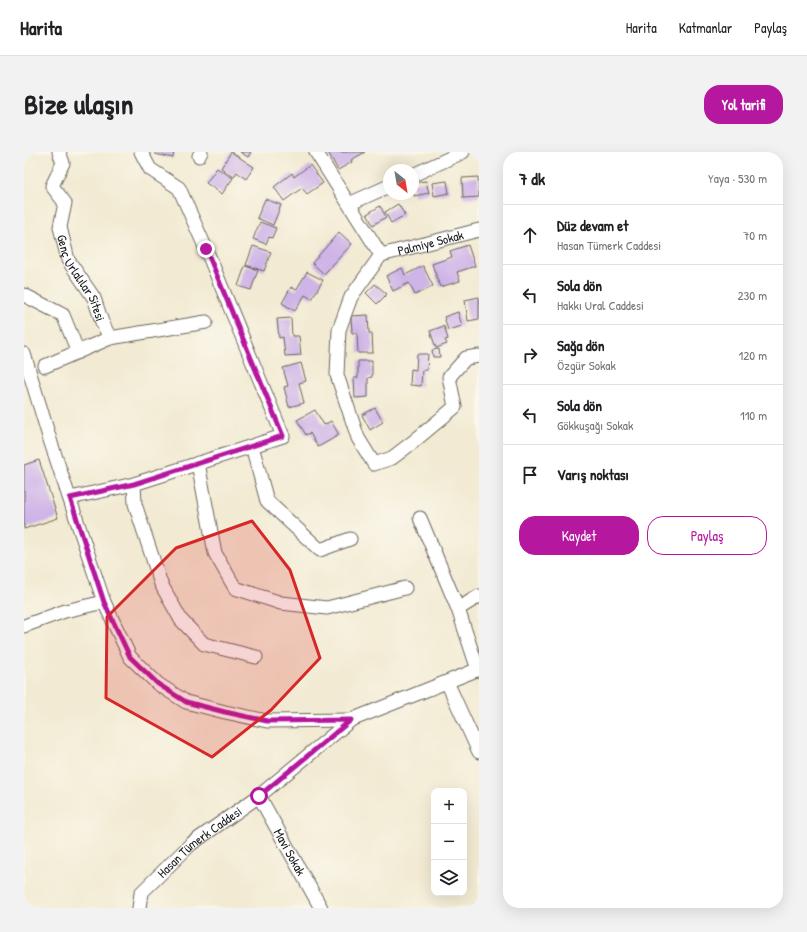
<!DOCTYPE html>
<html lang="tr">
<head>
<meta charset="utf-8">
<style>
	:root { --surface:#fff; --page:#f2f2f2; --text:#202124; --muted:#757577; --line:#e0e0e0; --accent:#b5179e }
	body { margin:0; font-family:"Patrick Hand",sans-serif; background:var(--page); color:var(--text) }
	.controls { position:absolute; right:12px; bottom:12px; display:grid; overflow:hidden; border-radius:8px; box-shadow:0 4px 16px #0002 }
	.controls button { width:36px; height:36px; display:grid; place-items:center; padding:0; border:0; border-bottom:1px solid var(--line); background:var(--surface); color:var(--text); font:20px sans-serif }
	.compass { position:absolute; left:359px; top:12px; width:36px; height:36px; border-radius:50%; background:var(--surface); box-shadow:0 4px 16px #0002; rotate:149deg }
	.stop { position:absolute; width:12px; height:12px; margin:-9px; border:3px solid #b5179e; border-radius:50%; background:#fff }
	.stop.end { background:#b5179e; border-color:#fff; box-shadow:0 1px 4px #0008 }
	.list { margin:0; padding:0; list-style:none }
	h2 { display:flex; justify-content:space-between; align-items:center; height:52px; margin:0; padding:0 16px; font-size:17px }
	h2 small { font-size:13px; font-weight:400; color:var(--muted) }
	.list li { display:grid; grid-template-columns:26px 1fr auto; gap:12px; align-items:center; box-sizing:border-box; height:60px; padding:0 16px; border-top:1px solid var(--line) }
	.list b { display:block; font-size:15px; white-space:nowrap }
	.list p { margin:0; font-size:13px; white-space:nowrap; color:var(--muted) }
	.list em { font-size:13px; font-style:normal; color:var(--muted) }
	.actions { display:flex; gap:8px; padding:12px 16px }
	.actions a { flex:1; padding:9px 0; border:1px solid var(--accent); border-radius:16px; text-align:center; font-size:14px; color:var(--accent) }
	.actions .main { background:var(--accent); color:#fff }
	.icon { flex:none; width:22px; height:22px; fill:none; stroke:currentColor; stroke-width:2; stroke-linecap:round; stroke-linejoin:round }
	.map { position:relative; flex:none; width:455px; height:756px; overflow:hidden; border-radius:16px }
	header { display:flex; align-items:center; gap:24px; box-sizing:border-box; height:56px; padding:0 20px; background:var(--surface); border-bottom:1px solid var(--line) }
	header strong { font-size:19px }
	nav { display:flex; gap:22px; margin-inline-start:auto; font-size:14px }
	.intro { display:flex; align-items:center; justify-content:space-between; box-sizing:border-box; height:96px; padding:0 24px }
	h1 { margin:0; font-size:28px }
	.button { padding:10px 18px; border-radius:16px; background:var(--accent); color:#fff; font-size:14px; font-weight:700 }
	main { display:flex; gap:24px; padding:0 24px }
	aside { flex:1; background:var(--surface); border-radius:16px; box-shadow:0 4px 16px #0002 }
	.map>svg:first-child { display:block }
	.building { fill:#cfb4e7 }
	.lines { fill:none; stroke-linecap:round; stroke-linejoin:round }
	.minor-casing { stroke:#67645c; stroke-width:15 }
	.minor { stroke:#fff; stroke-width:13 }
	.route { stroke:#b5179e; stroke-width:5 }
	.marked { fill:#d62828; fill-opacity:0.2; stroke:#d62828; stroke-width:3; stroke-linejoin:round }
	.labels { text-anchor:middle; stroke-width:4; stroke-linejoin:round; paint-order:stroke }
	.street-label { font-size:13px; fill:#1c1c1c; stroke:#fbf7ec }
</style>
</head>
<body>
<header>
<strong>Harita</strong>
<nav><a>Harita</a><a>Katmanlar</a><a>Paylaş</a></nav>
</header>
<div class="intro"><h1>Bize ulaşın</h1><a class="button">Yol tarifi</a></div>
<main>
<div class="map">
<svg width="455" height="756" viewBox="0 0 455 756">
	<rect width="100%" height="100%" fill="#fbf7ec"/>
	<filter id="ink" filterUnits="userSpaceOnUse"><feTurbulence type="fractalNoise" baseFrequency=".025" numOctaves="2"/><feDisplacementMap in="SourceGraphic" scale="8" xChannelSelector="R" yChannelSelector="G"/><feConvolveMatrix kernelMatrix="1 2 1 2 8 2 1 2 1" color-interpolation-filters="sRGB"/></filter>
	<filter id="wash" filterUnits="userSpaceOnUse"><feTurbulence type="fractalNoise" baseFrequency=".012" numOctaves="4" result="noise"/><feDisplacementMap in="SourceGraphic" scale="16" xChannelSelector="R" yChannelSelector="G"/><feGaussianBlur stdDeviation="0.9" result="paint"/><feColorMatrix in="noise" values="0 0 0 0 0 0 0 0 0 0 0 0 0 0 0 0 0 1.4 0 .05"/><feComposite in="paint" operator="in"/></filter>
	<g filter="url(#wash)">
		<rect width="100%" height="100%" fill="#f2ead2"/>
		<g id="blocks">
			<g class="building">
				<path d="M 131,0 L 150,0 L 149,6 L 131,2 Z"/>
				<path d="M 207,0 L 230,15 L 222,27 L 213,20 L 210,25 L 197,16 Z"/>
				<path d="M 216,0 L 227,0 L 224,5 Z"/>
				<path d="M 304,0 L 341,0 L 327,8 L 328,10 L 314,18 Z"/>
				<path d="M 286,13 L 299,31 L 283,42 L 278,36 L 260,49 L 250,35 L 268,21 L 270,25 Z"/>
				<path d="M 193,16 L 209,26 L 198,42 L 182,31 Z"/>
				<path d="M 454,25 L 455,45 L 439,46 L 438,26 Z"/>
				<path d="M 402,29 L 405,41 L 390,44 L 389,31 Z"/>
				<path d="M 423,29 L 425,41 L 410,44 L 408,31 Z"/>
				<path d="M 241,47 L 257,53 L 249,73 L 233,66 Z"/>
				<path d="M 374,52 L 381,63 L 367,71 L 361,60 Z"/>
				<path d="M 356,54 L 362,65 L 349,73 L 343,62 Z"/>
				<path d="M 236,70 L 252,76 L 248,86 L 245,85 L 242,92 L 229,87 Z"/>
				<path d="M 315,80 L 328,92 L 300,122 L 288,111 Z"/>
				<path d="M 444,93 L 451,114 L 433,120 L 436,129 L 416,135 L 408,112 L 428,105 L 426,99 Z"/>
				<path d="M 229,94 L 247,100 L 240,119 L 222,113 Z"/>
				<path d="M 221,114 L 234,118 L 227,138 L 214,134 Z"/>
				<path d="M 399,114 L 409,134 L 391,143 L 385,131 L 369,139 L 362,124 L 378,116 L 381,123 Z"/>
				<path d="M 283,120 L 299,128 L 288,147 L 281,143 L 271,159 L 258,151 L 267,135 L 272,138 Z"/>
				<path d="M 351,132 L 363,142 L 353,152 L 342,141 Z"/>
				<path d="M 455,145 L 455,167 L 444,169 L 441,148 Z"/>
				<path d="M 434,160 L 438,174 L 424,178 L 420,165 Z"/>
				<path d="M 344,163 L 345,181 L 348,181 L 349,201 L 334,201 L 333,181 L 328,181 L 327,164 Z"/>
				<path d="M 267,166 L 268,184 L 275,184 L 277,203 L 261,204 L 259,185 L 255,186 L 253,167 Z"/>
				<path d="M 420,174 L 424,187 L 421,188 L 423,192 L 412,196 L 406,179 Z"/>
				<path d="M 415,197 L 416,205 L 409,205 L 408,198 Z"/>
				<path d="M 393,202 L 404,202 L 403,218 L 398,218 L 397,234 L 386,233 L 387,217 L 392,218 Z"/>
				<path d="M 334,209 L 348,209 L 348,225 L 344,226 L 344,245 L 331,246 L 330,226 L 334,226 Z"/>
				<path d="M 277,211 L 282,229 L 275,231 L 280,251 L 265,255 L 260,235 L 264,234 L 259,216 Z"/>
				<path d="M 351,256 L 359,270 L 346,278 L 338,263 Z"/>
				<path d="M 291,258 L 300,273 L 307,269 L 315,283 L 294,295 L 286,281 L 282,283 L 273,268 Z"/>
				<path d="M 15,308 L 34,366 L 0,377 L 0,313 Z"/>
			</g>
		</g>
	</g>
	<g filter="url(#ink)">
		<use href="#blocks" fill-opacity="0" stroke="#67645c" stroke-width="1"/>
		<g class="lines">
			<defs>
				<g id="minor">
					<path id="s1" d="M 35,0 L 39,11 L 28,34 L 41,51 L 36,75 L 44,108 L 70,146 L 78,170 L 86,186 L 182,170"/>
					<path d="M 292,0 L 357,103"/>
					<path d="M 175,4 L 177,0"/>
					<path d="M 389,23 L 439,0"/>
					<path d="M 325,52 L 365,34"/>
					<path d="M 357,103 L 327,145 L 315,178 L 313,223 L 334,286 L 350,312 L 368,306 L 389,290 L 431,255 L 425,225 L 442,206 L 455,204"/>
					<path id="s2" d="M 357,103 L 455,78"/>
					<path d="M 0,143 L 39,163 L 54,200"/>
					<path d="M 0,202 L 27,291 L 80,450 L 106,505 L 134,532 L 162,550 L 201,560 L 243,569 L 327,568"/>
					<path d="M 21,214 L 86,186"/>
					<path d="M 228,294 L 243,349 L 296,398 L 326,387"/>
					<path d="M 174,311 L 191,401 L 211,436 L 257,451 L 303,456 L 381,436"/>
					<path d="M 110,332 L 111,352 L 137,432 L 157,468 L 180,492 L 232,505"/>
					<path d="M 46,346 L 110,332 L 259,284 L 182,97 L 155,36 L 126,17 L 117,0"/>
					<path d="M 396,366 L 434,457"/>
					<path d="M 0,474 L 41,459 L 80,450"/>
					<path d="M 454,518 L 434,457 L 455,444"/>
					<path d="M 423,530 L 455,600"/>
					<path id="s3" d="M 235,644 L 297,756"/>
					<path id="s4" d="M 115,756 L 117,741 L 167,692 L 235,644 L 327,568 L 455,517"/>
				</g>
			</defs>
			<use href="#minor" class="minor-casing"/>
			<use href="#minor" class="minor"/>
		</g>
	</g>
	<g class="lines" filter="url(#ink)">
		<path class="route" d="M 182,97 L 259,284 L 110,332 L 46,346 L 80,450 L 106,505 L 134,532 L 162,550 L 201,560 L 243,569 L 327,568 L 235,644"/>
	</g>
	<path class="marked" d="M 228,369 L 266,418 L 296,506 L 247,558 L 188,605 L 82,546 L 83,465 L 152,396 Z"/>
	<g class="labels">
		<g class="street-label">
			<text dy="5" stroke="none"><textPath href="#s2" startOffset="51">Palmiye Sokak</textPath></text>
			<text dy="5" stroke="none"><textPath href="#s1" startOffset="139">Genç Urlalılar Sitesi</textPath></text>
			<text dy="5" stroke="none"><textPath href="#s4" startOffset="93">Hasan Tümerk Caddesi</textPath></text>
			<text dy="5" stroke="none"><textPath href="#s3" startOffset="64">Mavi Sokak</textPath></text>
		</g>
	</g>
</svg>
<div class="controls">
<button>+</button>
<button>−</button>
<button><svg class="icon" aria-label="layers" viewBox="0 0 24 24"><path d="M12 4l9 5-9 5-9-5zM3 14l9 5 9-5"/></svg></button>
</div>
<svg class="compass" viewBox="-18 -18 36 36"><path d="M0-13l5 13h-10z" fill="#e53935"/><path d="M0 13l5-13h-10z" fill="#757577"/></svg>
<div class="stop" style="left:235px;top:644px"></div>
<div class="stop end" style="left:182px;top:97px"></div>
</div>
<aside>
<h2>7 dk<small>Yaya · 530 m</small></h2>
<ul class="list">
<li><svg class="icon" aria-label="ahead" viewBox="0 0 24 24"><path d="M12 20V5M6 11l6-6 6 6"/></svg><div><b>Düz devam et</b><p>Hasan Tümerk Caddesi</p></div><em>70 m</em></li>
<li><svg class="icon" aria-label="left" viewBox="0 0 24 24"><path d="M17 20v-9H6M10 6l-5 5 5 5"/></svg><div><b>Sola dön</b><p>Hakkı Ural Caddesi</p></div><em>230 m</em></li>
<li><svg class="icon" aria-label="right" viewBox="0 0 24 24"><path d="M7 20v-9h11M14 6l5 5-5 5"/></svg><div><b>Sağa dön</b><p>Özgür Sokak</p></div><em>120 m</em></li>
<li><svg class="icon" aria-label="left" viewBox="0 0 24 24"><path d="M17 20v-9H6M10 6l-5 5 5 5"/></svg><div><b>Sola dön</b><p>Gökkuşağı Sokak</p></div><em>110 m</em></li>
<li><svg class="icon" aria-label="arrive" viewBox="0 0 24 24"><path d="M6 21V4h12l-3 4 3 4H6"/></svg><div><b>Varış noktası</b></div></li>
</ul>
<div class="actions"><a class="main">Kaydet</a><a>Paylaş</a></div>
</aside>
</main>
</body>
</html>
